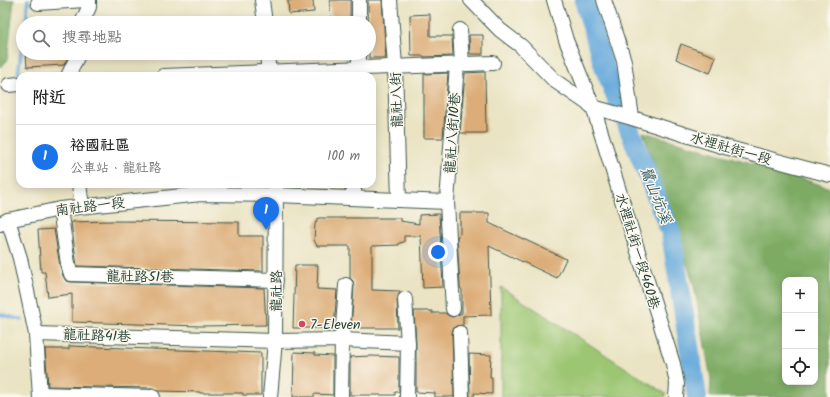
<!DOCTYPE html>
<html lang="zh-TW">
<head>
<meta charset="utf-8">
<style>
	:root { --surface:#fff; --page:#f2f2f2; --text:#222; --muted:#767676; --line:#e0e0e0; --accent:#1a73e8 }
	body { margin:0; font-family:Kalam,"LXGW WenKai TC",sans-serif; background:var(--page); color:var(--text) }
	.controls { position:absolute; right:12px; bottom:12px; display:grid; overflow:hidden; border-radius:8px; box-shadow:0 2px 10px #0003 }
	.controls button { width:36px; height:36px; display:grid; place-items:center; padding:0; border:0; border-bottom:1px solid var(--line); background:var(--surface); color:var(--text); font:20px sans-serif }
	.you { position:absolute; left:438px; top:252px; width:14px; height:14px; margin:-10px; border:3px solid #fff; border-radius:50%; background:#1a73e8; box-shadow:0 0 0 6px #1a73e833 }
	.badge { display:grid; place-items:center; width:26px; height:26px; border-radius:50%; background:var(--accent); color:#fff; font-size:13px; font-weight:700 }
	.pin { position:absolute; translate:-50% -33px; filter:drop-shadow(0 1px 2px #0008) }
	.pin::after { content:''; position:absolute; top:21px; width:14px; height:12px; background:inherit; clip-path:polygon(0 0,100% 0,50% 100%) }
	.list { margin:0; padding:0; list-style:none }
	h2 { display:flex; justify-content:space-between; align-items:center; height:52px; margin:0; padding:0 16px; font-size:17px }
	h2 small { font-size:13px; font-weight:400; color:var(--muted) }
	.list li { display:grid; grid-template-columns:26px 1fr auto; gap:12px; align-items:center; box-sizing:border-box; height:64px; padding:0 16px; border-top:1px solid var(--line) }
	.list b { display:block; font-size:15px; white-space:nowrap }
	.list p { margin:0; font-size:13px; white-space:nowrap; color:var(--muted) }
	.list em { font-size:13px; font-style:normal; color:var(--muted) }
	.icon { flex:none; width:22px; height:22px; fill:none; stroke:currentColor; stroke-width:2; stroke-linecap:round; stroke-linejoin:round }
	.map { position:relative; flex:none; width:830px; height:397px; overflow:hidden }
	.search { position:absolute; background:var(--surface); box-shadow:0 2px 10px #0003; left:16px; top:16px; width:360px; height:44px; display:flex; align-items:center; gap:10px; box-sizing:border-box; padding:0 14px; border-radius:22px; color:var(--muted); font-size:15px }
	.panel { position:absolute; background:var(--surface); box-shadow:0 2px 10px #0003; left:16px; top:72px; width:360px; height:116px; border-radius:12px }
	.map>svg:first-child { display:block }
	.green { fill:#9cc672; stroke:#5e8253 }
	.forest { fill:#7dab64; stroke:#4e744c; fill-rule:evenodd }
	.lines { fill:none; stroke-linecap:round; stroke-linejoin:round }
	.stream { stroke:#68aadc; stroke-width:3.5 }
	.river { stroke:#68aadc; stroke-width:20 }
	.building { fill:#dcad78 }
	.minor-casing { stroke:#3d564a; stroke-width:16 }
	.minor { stroke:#fff; stroke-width:14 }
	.poi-dot { fill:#d1495b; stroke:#fbf7ec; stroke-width:1.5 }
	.labels { text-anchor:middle; stroke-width:3; stroke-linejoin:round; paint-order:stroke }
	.street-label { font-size:14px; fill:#1f3d34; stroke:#fbf7ec }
	.poi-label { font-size:14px; fill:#1f3d34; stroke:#fbf7ec; text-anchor:start }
	.water-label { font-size:15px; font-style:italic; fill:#355e66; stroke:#fbf7ec }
</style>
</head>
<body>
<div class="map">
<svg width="830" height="397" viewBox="0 0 830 397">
	<rect width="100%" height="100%" fill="#fbf7ec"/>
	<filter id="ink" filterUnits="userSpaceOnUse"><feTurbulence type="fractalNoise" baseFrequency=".025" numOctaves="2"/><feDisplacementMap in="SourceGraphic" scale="8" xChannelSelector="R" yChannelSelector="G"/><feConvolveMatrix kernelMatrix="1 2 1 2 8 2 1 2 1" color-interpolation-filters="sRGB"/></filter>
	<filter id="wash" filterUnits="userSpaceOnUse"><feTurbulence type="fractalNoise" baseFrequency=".012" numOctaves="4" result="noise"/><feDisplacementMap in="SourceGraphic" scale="16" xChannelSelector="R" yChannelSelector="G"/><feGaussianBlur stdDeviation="0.9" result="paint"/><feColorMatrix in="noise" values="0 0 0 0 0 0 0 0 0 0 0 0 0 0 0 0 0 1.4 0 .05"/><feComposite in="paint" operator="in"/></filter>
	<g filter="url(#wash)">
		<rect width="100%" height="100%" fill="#eae4c4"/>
		<path class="green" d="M 501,287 L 666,394 L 665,397 L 501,397 Z"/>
		<g class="forest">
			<path d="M 0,0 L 14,0 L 7,61 L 0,67 Z"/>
			<path d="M 643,132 L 772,169 L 830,188 L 830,397 L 710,397 L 711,379 L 694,285 ZM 785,280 L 815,280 L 815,382 L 785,382 Z"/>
		</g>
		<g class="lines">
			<g class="stream">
				<path d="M 26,23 L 28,0"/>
				<path d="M 18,75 L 23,38"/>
				<path d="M 0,314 L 22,320"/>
			</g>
			<path class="river" d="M 584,0 L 605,69 L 671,233 L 697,397"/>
		</g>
		<g id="blocks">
			<g class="building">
				<path d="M 288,0 L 313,0 L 314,12 L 289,14 Z"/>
				<path d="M 330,0 L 350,0 L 350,23 L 331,23 Z"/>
				<path d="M 368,0 L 382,0 L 386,58 L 369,58 Z"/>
				<path d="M 430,14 L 430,36 L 452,36 L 453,56 L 424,57 L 424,56 L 411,56 L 410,15 Z"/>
				<path d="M 469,35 L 483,35 L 483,54 L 470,54 Z"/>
				<path d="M 681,44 L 716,57 L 710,73 L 676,59 Z"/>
				<path d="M 26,53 L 66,53 L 67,59 L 64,65 L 27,67 Z"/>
				<path d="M 485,72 L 486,133 L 460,133 L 465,73 Z"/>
				<path d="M 448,73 L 443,138 L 424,138 L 424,74 Z"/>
				<path d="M 460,213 L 489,213 L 489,223 L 566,259 L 557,278 L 489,246 L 491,315 L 463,316 L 463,325 L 456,326 L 453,329 L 452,333 L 454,397 L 435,397 L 435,393 L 416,392 L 416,343 L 414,311 L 432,311 L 432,313 L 445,313 L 449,316 L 453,317 L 462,313 L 462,290 L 460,287 L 457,237 L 460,234 Z"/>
				<path d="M 439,214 L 443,287 L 423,288 L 421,236 L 404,236 L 404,242 L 399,243 L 399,245 L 372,246 L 372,290 L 400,291 L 397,300 L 398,328 L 351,328 L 354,286 L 353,281 L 350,278 L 350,246 L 317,246 L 314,240 L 315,224 L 318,218 L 400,218 L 400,221 L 419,224 L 419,215 Z"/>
				<path d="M 112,221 L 239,222 L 239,236 L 263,236 L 263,271 L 77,266 L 71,222 Z"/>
				<path d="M 54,229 L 60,266 L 63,276 L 66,281 L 71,282 L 264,288 L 266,325 L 200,326 L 72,322 L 72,294 L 48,297 L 45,272 L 41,272 L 38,230 Z"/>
				<path d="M 295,265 L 318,265 L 317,289 L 337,290 L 334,328 L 293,328 Z"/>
				<path d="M 69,346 L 261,353 L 261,395 L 243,395 L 243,393 L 200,393 L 200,392 L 159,391 L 153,388 L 48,386 L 45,349 L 69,349 Z"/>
				<path d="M 294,352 L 315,353 L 315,355 L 333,356 L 333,395 L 314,394 L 314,397 L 293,397 Z"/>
				<path d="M 469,354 L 491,355 L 490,377 L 492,377 L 492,394 L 474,393 L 474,397 L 470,397 Z"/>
				<path d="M 371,356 L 399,357 L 399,392 L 395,392 L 395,395 L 350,395 L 350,357 Z"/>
			</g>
		</g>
	</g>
	<g filter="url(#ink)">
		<use href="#blocks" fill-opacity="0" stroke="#3d564a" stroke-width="1"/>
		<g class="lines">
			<defs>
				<g id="minor">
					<path d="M 262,0 L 265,23"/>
					<path d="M 359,0 L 359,23"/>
					<path d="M 390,0 L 395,66 L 399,200"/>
					<path d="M 471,0 L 500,30 L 521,46 L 555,81 L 593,107 L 632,118 L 725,147 L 830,175"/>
					<path d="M 554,0 L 566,40 L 593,107 L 673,364 L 677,384 L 676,397"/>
					<path d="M 604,0 L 624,61 L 632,118"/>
					<path d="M 38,3 L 85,0"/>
					<path d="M 82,23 L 89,7 L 89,0"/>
					<path d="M 460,30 L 462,64"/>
					<path d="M 267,53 L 269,76"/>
					<path d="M 359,53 L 359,67"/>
					<path d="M 68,76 L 79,53"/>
					<path d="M 163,76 L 493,63"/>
					<path d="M 9,85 L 20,84"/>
					<path d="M 79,184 L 82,206"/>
					<path d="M 354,198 L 354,184"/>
					<path d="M 60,209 L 68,264 L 71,274 L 276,280"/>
					<path d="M 8,220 L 20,258 L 36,334 L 40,397"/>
					<path d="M 0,224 L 8,220 L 60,209 L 201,194 L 276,195 L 447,202"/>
					<path d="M 405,299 L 408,343 L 407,397"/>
					<path d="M 453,309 L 447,202 L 457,64"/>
					<path d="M 460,333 L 462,397"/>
					<path d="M 36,334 L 275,341 L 342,340 L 408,343"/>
					<path d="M 40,394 L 153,397"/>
					<path d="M 270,397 L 275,341 L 276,184"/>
					<path d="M 341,397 L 342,340 L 346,285"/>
				</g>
			</defs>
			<use href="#minor" class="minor-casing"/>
			<use href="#minor" class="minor"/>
		</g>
	</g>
	<circle class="poi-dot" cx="302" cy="324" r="4"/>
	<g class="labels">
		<g class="street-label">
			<text transform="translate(396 100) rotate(-92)" y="5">龍社八街</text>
			<text transform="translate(452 133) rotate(-86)" y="5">龍社八街10巷</text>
			<text transform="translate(731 148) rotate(16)" y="5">水裡社街一段</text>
			<text transform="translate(90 206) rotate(-7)" y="5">南社路一段</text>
			<text transform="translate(638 251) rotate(73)" y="5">水裡社街一段460巷</text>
			<text transform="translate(140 276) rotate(1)" y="5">龍社路51巷</text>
			<text transform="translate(276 291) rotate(-89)" y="5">龍社路</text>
			<text transform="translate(97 335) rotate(2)" y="5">龍社路41巷</text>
		</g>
		<g class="poi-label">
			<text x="310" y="329">7-Eleven</text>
		</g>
		<g class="water-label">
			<text transform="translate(656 195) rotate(68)" y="5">鷺山坑溪</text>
		</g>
	</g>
</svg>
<div class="controls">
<button>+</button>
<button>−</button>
<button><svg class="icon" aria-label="locate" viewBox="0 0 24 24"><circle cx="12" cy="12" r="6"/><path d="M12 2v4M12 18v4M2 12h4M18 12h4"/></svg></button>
</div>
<div class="you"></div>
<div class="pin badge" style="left:266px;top:230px">1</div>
<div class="search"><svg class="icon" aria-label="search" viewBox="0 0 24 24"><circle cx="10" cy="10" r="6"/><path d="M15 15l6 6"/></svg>搜尋地點</div>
<section class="panel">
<h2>附近<small></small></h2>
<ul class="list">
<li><span class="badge">1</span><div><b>裕國社區</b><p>公車站 · 龍社路</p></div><em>100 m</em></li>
</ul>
</section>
</div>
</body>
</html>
